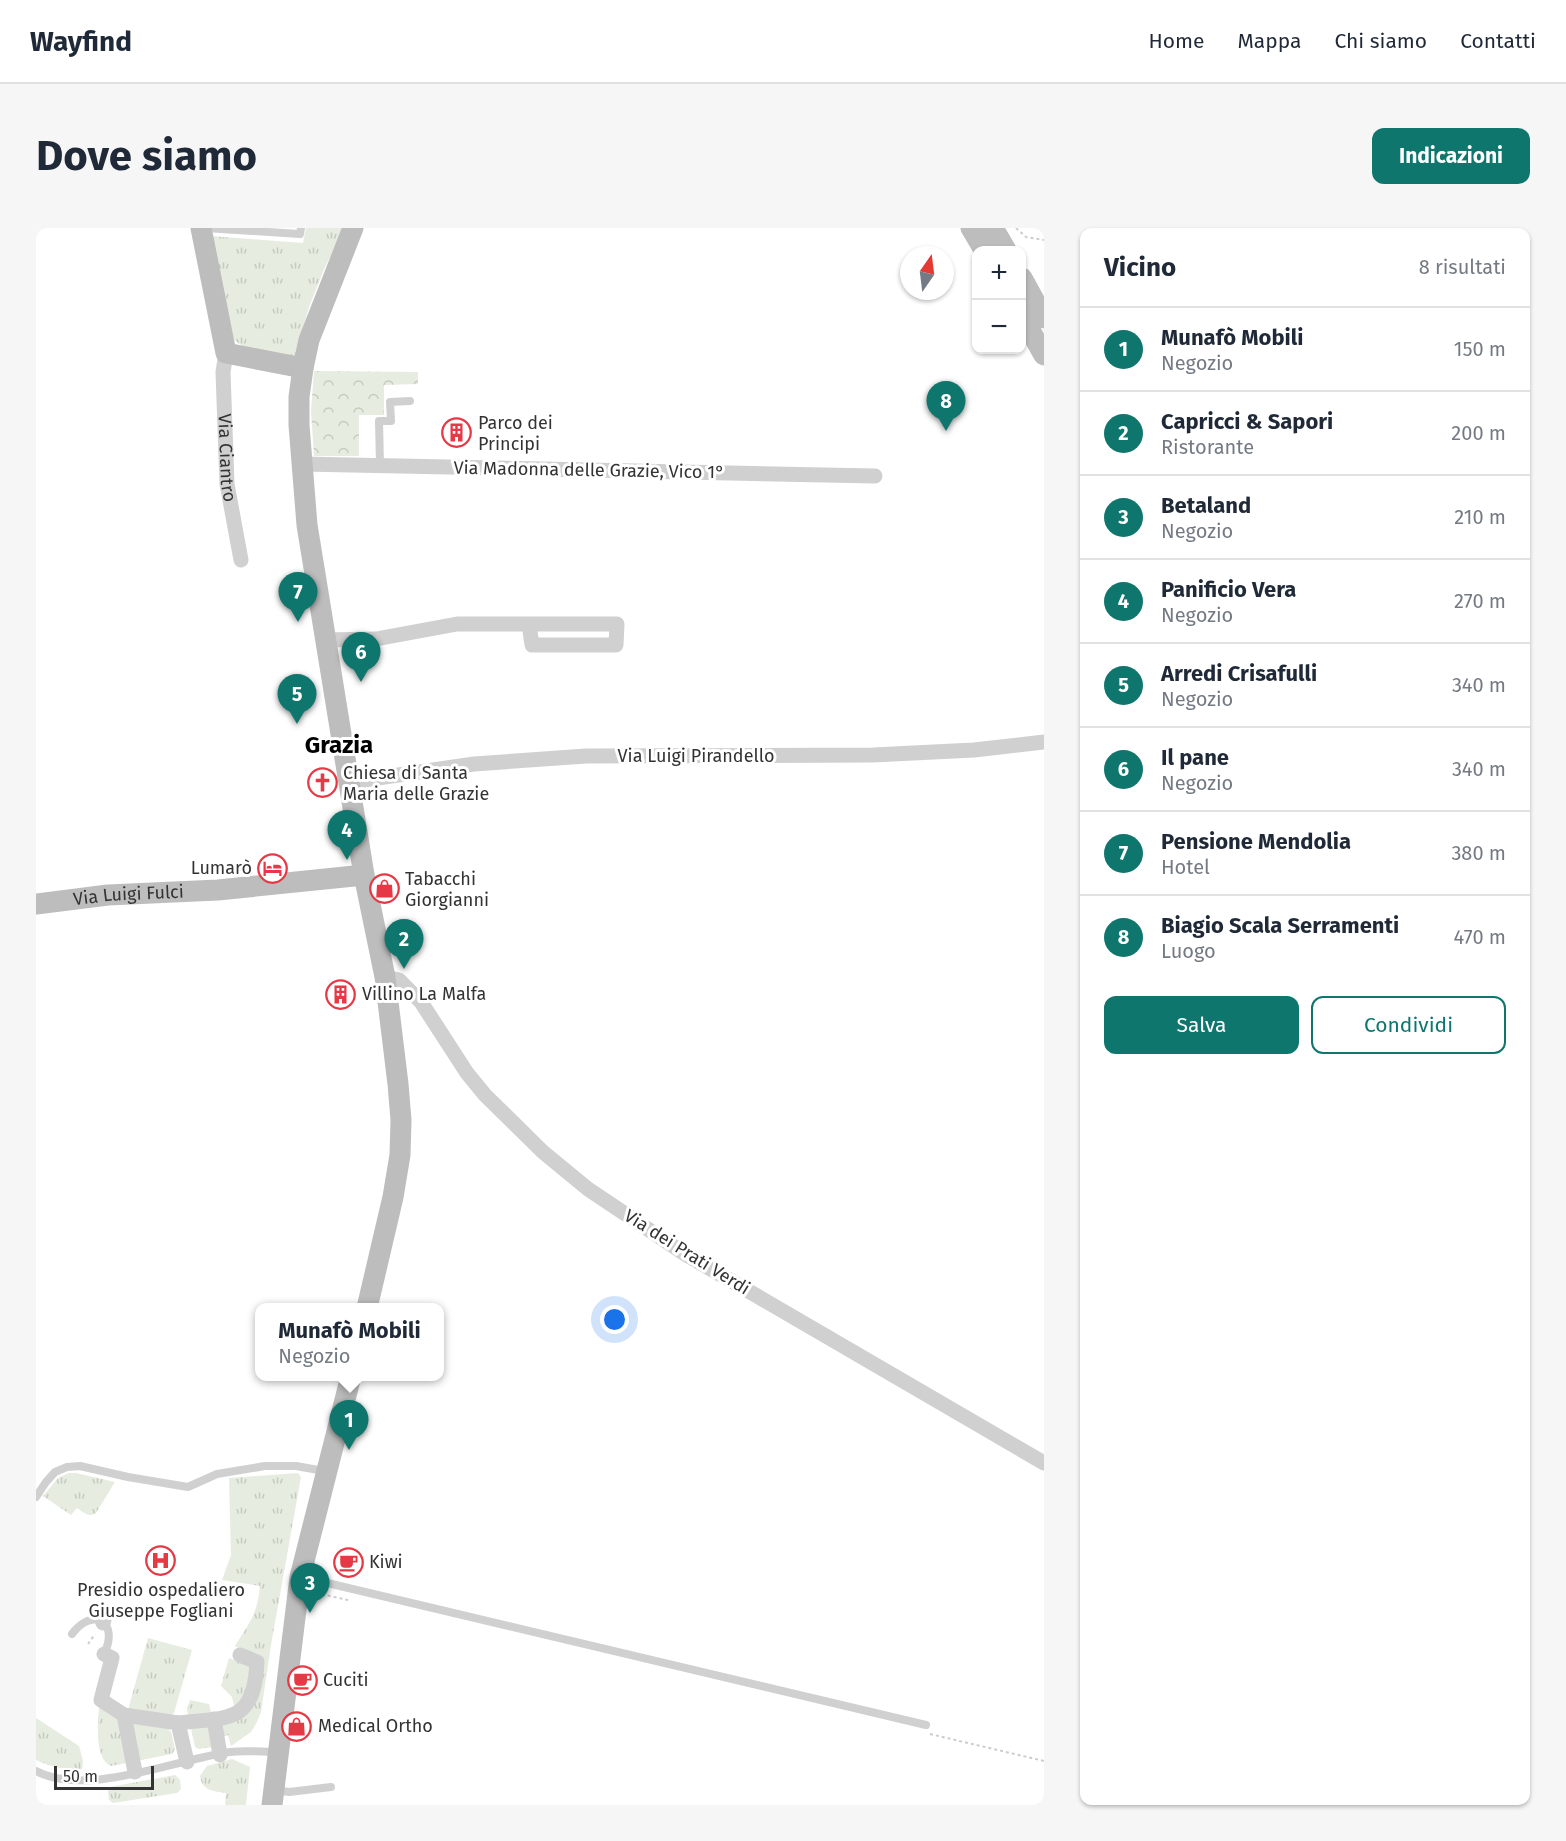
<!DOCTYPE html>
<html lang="it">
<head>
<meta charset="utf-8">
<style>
	:root { --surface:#fff; --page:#f6f6f7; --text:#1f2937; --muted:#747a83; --line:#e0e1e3; --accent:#0f766e }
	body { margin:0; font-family:"Fira Sans",sans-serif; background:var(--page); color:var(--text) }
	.controls { position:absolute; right:18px; top:18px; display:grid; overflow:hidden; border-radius:12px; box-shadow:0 2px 4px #0004 }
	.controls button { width:54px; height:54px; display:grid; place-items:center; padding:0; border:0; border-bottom:2px solid var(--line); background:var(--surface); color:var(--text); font:30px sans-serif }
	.compass { position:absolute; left:864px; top:18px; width:54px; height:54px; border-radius:50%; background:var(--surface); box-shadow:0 2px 4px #0004; rotate:14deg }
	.scale { position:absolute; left:18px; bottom:15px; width:100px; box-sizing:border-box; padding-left:6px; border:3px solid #333; border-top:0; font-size:16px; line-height:21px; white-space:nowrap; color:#333; -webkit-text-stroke:4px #fff; paint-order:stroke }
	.you { position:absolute; left:579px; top:1092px; width:21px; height:21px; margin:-15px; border:4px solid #fff; border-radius:50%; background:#1a73e8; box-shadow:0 0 0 9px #1a73e833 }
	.badge { display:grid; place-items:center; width:39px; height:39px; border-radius:50%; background:var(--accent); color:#fff; font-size:20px; font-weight:700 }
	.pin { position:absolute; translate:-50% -50px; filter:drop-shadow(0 2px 3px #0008) }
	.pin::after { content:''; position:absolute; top:32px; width:21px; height:18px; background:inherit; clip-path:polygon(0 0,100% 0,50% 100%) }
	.popup { position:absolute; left:219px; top:1075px; width:189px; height:78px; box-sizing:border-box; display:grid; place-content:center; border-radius:12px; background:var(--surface); filter:drop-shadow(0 2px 4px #0005); font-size:20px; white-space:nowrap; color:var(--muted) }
	.popup b { font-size:22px; color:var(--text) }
	.popup::after { content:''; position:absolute; left:50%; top:100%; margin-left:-12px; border:12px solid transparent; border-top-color:var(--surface) }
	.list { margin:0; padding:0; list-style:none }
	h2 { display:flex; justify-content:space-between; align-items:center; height:78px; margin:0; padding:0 24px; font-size:26px }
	h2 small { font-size:20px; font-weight:400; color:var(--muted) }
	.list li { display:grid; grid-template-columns:39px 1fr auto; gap:18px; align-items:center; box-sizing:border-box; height:84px; padding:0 24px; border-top:2px solid var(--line) }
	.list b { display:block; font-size:22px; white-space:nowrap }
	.list p { margin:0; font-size:20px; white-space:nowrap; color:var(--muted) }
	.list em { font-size:20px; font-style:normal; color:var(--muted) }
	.actions { display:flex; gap:12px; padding:18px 24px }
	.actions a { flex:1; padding:14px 0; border:2px solid var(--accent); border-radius:12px; text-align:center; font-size:21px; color:var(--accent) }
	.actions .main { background:var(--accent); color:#fff }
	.map { position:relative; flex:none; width:1008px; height:1577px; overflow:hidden; border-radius:12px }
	header { display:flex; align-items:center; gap:36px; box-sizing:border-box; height:84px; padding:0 30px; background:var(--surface); border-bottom:2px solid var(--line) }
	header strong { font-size:28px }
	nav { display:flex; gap:33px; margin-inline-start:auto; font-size:21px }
	.intro { display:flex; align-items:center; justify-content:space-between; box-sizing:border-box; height:144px; padding:0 36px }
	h1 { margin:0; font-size:42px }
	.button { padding:15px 27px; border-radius:12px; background:var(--accent); color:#fff; font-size:21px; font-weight:700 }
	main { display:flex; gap:36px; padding:0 36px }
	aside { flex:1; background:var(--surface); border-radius:12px; box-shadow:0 2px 4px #0004 }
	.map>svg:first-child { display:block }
	.grass { fill:url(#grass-tufts) }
	.park { fill:url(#park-crowns) }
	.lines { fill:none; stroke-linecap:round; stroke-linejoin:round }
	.path { stroke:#cdcdcd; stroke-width:2; stroke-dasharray:3 3; stroke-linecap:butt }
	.lane { stroke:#d0d0d0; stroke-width:8 }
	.street { stroke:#d0d0d0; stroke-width:15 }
	.secondary { stroke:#bdbdbd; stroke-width:21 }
	.labels { text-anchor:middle; stroke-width:6; stroke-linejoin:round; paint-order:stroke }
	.poi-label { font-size:18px; fill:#333; stroke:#fff; text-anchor:start }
	.street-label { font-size:18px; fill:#333; stroke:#fff }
	.district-label { font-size:24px; font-weight:bold; fill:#000; stroke:#fff }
</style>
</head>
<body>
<header>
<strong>Wayfind</strong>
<nav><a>Home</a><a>Mappa</a><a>Chi siamo</a><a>Contatti</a></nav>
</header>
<div class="intro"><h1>Dove siamo</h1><a class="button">Indicazioni</a></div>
<main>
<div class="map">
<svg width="1008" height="1577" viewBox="0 0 1008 1577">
	<defs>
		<pattern id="grass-tufts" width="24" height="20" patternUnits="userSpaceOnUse" patternTransform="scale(1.5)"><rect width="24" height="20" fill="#e6ecdf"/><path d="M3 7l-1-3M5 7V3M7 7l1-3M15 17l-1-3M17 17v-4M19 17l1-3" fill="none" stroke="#c6cbc0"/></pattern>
		<pattern id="park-crowns" width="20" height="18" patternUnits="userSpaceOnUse" patternTransform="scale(1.5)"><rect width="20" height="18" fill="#e6ecdf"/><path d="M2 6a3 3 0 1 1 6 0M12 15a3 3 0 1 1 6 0" fill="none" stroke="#c6cbc0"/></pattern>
	</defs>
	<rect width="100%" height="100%" fill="#fff"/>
	<g class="grass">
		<path d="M 270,0 L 309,0 L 289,39 L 273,79 L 259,129 L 208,119 L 198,112 L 175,8 L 267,15 Z"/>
		<path d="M 33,1245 L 40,1245 L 79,1254 L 60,1285 C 53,1290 47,1284 41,1280 L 35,1287 L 7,1268 L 22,1250 Z"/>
		<path d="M 262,1245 L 265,1249 L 235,1417 L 225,1484 L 221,1494 L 215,1504 L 195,1518 L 192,1507 L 183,1510 L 185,1518 L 162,1521 L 159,1519 L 151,1482 L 154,1472 L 173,1476 L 176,1488 L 199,1482 L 196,1469 L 185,1458 L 193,1430 L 201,1433 L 206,1422 L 199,1418 C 214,1394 221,1387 224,1358 L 186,1352 L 195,1327 L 193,1250 Z"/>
		<path d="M 112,1410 L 156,1422 L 138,1485 L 133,1488 L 92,1482 Z"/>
		<path d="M 63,1479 L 85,1494 L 132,1501 L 135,1504 L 139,1521 L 136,1526 L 75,1538 C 58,1531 62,1494 63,1479 Z"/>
		<path d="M 0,1490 L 43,1518 L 47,1533 L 46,1541 C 30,1542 15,1539 0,1532 Z"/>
		<path d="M 196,1531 L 214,1539 L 210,1577 L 189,1577 L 190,1565 C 177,1563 166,1563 164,1548 L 171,1538 Z"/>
		<path d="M 139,1547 L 144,1552 L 145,1561 L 141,1565 L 77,1575 L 73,1572 L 72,1563 L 74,1559 Z"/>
	</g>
	<path class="park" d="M 278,143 L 382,144 L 382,156 L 348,157 L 348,187 L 323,187 L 323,228 L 278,228 L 275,184 Z"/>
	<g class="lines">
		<g class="path">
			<path d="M 980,0 L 990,9 L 1008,12"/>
			<path d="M 280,1365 L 312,1372"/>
			<path d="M 52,1416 L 59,1406"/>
			<path d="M 894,1506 L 1008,1533"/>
		</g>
		<g class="lane">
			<path d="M 169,0 L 264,6 L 265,0"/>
			<path d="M 344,237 L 343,193 L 355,193 L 354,174 L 374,173"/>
			<path d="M 0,1269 L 10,1254 L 19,1244 L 31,1239 L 44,1238 L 92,1249 L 152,1259 L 181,1246 L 229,1238 L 260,1238 L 288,1243"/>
			<path d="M 266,1349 L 890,1497"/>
			<path d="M 36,1406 C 57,1378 84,1394 68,1426"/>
			<path d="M 0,1543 C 50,1570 141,1531 194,1524 C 209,1522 226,1524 241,1524"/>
			<path d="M 239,1562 L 253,1564 L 295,1559"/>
		</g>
		<g class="street">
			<path id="s1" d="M 190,125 L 187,144 L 191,256 L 205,332"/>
			<path d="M 266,236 L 839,248"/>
			<path d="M 290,412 L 340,411 L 421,396 L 581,396 L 580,417 L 496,417 L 493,396"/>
			<path d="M 314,554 L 438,536 L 550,528 L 837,527 L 938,522 L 1008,514"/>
			<path d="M 349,749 L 363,752 L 385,774 L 431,845 L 449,867 L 507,924 L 552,961 L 649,1026 L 1008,1235"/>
			<path d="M 67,1395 L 68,1392"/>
			<path d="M 68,1426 L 76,1430 L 65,1472 L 88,1487 L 142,1495 L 151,1534"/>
			<path d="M 88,1487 L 99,1544"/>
			<path d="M 178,1491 L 184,1527"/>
			<path d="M 142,1495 C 193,1489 218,1496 221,1434 L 204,1427"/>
		</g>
		<g class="secondary">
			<path d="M 165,0 L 190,125 L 267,140"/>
			<path d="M 317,0 L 273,112 L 267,140 L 263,169 L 263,197 L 271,297 L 328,647 L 349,749 L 362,856 L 365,892 L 364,927 L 357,969 L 331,1080"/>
			<path d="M 935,0 L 948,22"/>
			<path d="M 957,0 L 970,22"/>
			<path d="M 986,50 L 1008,90"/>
			<path d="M 986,88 L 1008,127"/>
			<path id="s2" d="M 0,676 L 72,667 L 182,662 L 328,647"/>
			<path d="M 236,1577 L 264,1349 L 315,1148"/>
		</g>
	</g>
	<defs>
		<symbol id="building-ring" viewBox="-11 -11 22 22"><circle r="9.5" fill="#fff" stroke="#e63946" stroke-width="1.5"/><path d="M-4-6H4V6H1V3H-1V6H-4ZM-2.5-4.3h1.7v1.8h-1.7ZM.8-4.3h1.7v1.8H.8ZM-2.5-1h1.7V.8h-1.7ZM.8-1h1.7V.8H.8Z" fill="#e63946"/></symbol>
		<symbol id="church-ring" viewBox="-11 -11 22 22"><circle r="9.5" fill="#fff" stroke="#e63946" stroke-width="1.5"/><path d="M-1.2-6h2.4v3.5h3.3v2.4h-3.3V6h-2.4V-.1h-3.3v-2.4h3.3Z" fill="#e63946"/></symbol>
		<symbol id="hotel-ring" viewBox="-11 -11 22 22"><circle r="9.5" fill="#fff" stroke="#e63946" stroke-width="1.5"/><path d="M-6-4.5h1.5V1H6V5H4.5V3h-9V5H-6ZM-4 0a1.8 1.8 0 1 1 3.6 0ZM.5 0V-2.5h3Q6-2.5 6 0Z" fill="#e63946"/></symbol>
		<symbol id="shop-ring" viewBox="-11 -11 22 22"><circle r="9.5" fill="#fff" stroke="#e63946" stroke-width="1.5"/><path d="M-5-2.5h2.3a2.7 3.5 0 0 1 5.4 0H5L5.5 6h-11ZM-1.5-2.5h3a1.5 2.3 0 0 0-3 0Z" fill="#e63946"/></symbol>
		<symbol id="hospital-ring" viewBox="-11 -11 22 22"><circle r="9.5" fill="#fff" stroke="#e63946" stroke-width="1.5"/><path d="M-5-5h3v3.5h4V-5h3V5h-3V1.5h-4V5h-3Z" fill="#e63946"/></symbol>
		<symbol id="cafe-ring" viewBox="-11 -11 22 22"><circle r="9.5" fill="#fff" stroke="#e63946" stroke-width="1.5"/><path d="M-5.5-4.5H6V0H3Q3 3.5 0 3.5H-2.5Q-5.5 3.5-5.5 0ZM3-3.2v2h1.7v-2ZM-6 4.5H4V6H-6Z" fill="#e63946"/></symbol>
	</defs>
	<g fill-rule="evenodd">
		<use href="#building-ring" x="404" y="188" width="33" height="33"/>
		<use href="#church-ring" x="270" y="538" width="33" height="33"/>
		<use href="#hotel-ring" x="220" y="624" width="33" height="33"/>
		<use href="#shop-ring" x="332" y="644" width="33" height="33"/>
		<use href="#building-ring" x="288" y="750" width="33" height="33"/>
		<use href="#hospital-ring" x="108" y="1316" width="33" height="33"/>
		<use href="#cafe-ring" x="296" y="1318" width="33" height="33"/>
		<use href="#cafe-ring" x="250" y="1436" width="33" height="33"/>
		<use href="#shop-ring" x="244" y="1482" width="33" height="33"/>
	</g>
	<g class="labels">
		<g class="poi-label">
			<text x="442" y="201">Parco dei<tspan x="442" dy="21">Principi</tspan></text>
			<text x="307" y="551">Chiesa di Santa<tspan x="307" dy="21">Maria delle Grazie</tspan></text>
			<text x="216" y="646" text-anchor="end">Lumarò</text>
			<text x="369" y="657">Tabacchi<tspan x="369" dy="21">Giorgianni</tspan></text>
			<text x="326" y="772">Villino La Malfa</text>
			<text x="333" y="1340">Kiwi</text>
			<text x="125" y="1368" text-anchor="middle">Presidio ospedaliero<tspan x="125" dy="21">Giuseppe Fogliani</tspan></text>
			<text x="287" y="1458">Cuciti</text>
			<text x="282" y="1504">Medical Ortho</text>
		</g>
		<g class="street-label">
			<text dy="6" stroke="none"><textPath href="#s1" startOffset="105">Via Ciantro</textPath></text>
			<text transform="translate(553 242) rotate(1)" y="6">Via Madonna delle Grazie, Vico 1°</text>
			<text x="660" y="534">Via Luigi Pirandello</text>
			<text dy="6" stroke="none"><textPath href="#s2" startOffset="93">Via Luigi Fulci</textPath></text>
			<text transform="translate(651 1024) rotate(32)" y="6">Via dei Prati Verdi</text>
		</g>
		<g class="district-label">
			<text x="303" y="525">Grazia</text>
		</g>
	</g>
</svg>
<div class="controls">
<button>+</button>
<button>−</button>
</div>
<svg class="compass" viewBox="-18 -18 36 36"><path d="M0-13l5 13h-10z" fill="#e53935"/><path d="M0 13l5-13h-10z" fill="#747a83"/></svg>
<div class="scale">50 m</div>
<div class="you"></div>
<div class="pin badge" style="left:313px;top:1222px">1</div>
<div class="popup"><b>Munafò Mobili</b>Negozio</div>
<div class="pin badge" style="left:368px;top:741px">2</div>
<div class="pin badge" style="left:274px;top:1385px">3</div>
<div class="pin badge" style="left:311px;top:632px">4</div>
<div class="pin badge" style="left:261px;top:496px">5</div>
<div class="pin badge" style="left:325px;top:454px">6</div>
<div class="pin badge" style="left:262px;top:394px">7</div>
<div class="pin badge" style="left:910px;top:203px">8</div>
</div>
<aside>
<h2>Vicino<small>8 risultati</small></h2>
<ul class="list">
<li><span class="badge">1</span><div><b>Munafò Mobili</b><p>Negozio</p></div><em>150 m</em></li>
<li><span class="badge">2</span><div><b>Capricci &amp; Sapori</b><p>Ristorante</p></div><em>200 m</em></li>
<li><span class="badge">3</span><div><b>Betaland</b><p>Negozio</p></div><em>210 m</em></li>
<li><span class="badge">4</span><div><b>Panificio Vera</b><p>Negozio</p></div><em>270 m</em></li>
<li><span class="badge">5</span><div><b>Arredi Crisafulli</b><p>Negozio</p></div><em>340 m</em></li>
<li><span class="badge">6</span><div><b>Il pane</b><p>Negozio</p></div><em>340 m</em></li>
<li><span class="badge">7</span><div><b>Pensione Mendolia</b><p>Hotel</p></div><em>380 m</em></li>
<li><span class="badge">8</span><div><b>Biagio Scala Serramenti</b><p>Luogo</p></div><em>470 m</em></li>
</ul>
<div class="actions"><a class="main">Salva</a><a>Condividi</a></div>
</aside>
</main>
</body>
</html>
